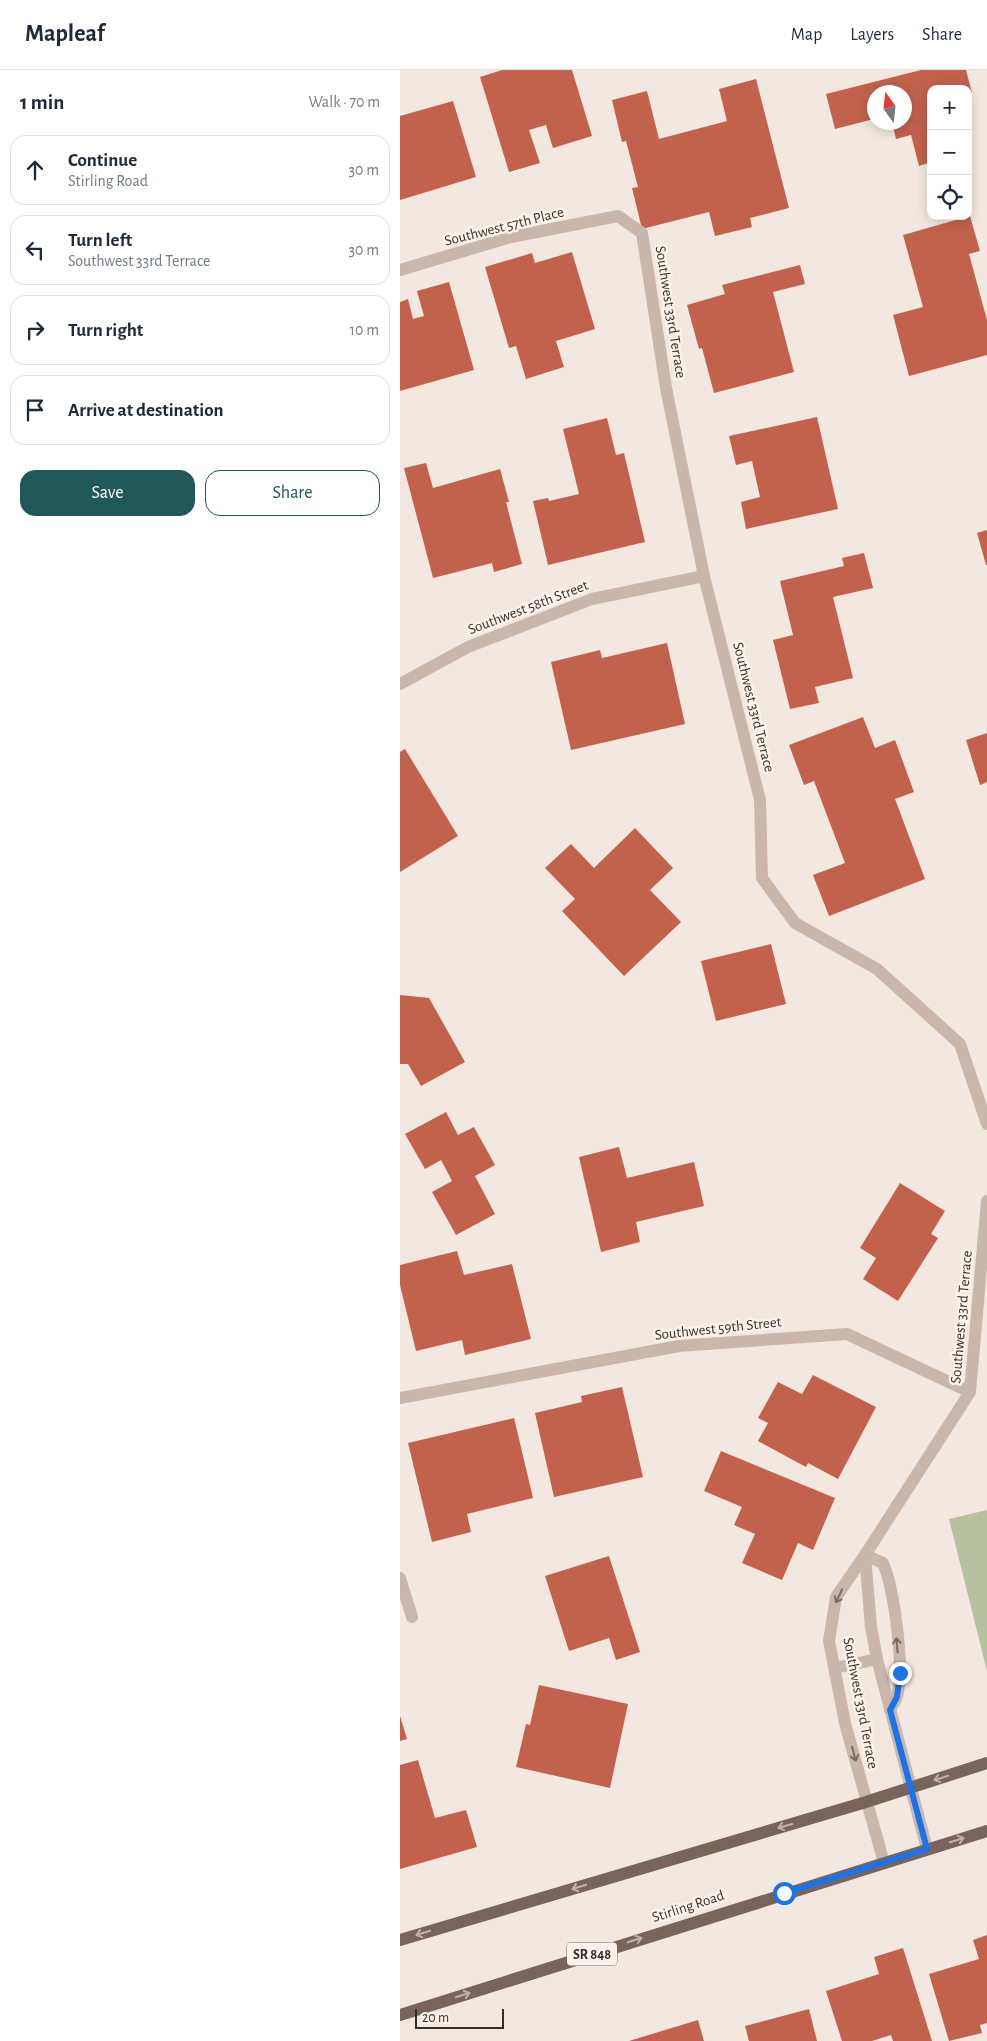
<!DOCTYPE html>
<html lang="en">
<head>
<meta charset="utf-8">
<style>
	:root { --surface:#fff; --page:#f6f6f7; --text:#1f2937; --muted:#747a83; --line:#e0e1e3; --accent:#205858 }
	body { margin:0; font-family:"Alegreya Sans",sans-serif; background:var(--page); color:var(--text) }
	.controls { position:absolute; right:15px; top:15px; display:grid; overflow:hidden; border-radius:10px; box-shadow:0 2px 12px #0003 }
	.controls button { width:45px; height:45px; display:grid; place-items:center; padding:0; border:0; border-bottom:1px solid var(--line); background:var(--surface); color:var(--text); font:25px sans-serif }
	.compass { position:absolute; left:467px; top:15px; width:45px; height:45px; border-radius:50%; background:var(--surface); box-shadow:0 2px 12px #0003; rotate:345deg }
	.scale { position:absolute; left:15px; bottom:12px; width:89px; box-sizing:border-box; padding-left:5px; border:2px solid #382d2a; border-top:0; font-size:14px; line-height:18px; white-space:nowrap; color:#382d2a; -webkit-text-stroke:4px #faf2eb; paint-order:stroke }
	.stop { position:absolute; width:15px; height:15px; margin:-11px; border:4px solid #1a73e8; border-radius:50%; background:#fff }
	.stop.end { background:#1a73e8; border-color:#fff; box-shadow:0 1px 5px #0008 }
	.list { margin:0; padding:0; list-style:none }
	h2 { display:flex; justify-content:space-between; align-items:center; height:65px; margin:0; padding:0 20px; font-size:21px }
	h2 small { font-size:16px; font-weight:400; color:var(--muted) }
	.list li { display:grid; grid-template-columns:32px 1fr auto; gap:15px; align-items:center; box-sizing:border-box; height:70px; margin:0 10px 10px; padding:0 10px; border:1px solid var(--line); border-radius:15px }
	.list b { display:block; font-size:19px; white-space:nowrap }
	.list p { margin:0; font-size:16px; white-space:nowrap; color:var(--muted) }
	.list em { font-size:16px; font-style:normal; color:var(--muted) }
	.actions { display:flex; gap:10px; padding:15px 20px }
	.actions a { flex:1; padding:11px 0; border:1px solid var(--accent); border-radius:15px; text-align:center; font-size:18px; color:var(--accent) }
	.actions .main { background:var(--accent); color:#fff }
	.icon { flex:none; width:28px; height:28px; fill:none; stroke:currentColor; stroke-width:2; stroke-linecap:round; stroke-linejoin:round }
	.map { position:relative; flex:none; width:587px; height:1971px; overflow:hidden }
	header { display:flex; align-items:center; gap:30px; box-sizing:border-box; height:70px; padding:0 25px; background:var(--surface); border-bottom:1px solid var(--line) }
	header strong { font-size:24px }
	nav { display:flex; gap:28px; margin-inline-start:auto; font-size:18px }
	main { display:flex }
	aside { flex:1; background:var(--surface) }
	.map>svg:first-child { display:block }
	.green { fill:#b7c19f }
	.building { fill:#c2624d }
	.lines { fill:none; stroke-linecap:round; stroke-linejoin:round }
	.minor { stroke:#cab7ab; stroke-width:12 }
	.primary { stroke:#79645b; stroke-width:12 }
	.oneway { stroke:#7a6b64 }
	.oneway2 { stroke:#c0b2aa }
	.route { stroke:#1a73e8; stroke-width:6 }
	.labels { text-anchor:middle; stroke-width:5; stroke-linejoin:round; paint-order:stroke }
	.shield { fill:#faf2eb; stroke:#726864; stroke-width:1 }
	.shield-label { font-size:14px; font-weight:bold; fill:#382d2a }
	.street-label { font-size:15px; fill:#382d2a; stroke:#faf2eb }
</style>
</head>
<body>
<header>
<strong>Mapleaf</strong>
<nav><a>Map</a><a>Layers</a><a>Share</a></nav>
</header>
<main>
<aside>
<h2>1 min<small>Walk · 70 m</small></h2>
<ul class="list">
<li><svg class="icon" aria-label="ahead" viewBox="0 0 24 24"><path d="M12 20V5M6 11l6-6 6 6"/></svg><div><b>Continue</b><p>Stirling Road</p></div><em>30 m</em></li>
<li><svg class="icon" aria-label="left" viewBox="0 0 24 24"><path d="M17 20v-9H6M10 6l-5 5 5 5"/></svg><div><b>Turn left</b><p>Southwest 33rd Terrace</p></div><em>30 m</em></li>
<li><svg class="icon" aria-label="right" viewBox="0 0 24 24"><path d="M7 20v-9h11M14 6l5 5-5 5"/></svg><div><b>Turn right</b></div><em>10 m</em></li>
<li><svg class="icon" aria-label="arrive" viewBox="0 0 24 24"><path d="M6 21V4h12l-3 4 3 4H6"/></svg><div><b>Arrive at destination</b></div></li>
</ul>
<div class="actions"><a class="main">Save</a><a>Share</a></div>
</aside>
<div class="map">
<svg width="587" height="1971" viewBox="0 0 587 1971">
	<rect width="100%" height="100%" fill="#f2e8df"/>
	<path class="green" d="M 587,1440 L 587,1601 L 549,1449 Z"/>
	<g class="building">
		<path d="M 102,0 L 172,0 L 192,66 L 153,78 L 146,55 L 129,60 L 140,93 L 109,102 L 80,7 Z"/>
		<path d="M 521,0 L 566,0 L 572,23 L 568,24 L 568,19 L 531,19 L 531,92 L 519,96 L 511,65 L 496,69 L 492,52 L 504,52 L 504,22 L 474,22 L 474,49 L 435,59 L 426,24 Z"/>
		<path d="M 356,9 L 389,138 L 350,148 L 352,157 L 315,166 L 309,142 L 242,159 L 232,118 L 238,117 L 226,71 L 222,72 L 212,30 L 247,21 L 259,69 L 327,51 L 319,19 Z"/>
		<path d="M 53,31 L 76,107 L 0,130 L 0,46 Z"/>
		<path d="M 570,146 L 580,181 L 569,184 L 587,250 L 587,285 L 509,306 L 493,245 L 523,237 L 503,165 Z"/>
		<path d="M 172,182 L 195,259 L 156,271 L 164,297 L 126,309 L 116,276 L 109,278 L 85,197 L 132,183 L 135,193 Z"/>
		<path d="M 400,195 L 405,214 L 373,222 L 394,302 L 314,323 L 302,278 L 299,279 L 287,235 L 325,224 L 322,215 Z"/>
		<path d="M 49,212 L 74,300 L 0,321 L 0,232 L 8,229 L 13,249 L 24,246 L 17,221 Z"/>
		<path d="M 417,347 L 438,439 L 346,459 L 341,432 L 360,427 L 352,391 L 336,395 L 329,366 Z"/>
		<path d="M 207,348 L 216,385 L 224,383 L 245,472 L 148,495 L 133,431 L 148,428 L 149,431 L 179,424 L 163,359 Z"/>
		<path d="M 26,393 L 33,418 L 100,399 L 109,432 L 106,432 L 122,494 L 94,502 L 92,493 L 33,508 L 4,398 Z"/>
		<path d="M 587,460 L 587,495 L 586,495 L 577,463 Z"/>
		<path d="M 464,483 L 473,518 L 433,527 L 453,608 L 415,617 L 419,633 L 390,639 L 373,570 L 393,565 L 380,511 L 444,496 L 442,488 Z"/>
		<path d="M 267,573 L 285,654 L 171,680 L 151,592 L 200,580 L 202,588 Z"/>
		<path d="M 463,647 L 475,678 L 495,670 L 514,722 L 495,729 L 525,809 L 429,846 L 413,805 L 445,793 L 414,711 L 404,715 L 389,675 Z"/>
		<path d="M 587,663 L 587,712 L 580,715 L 566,670 Z"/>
		<path d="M 5,679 L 58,766 L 0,802 L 0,682 Z"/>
		<path d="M 235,758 L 273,798 L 250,820 L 281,852 L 224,906 L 162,841 L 175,829 L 145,798 L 171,774 L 194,798 Z"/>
		<path d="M 371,874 L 386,934 L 316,951 L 301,891 Z"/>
		<path d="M 0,925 L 29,928 L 65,992 L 21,1016 L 8,994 L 0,994 Z"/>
		<path d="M 46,1042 L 58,1065 L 74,1057 L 95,1095 L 75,1106 L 95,1144 L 56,1165 L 32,1122 L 52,1111 L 41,1090 L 25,1099 L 5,1064 Z"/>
		<path d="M 219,1077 L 227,1108 L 294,1092 L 304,1136 L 236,1152 L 240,1172 L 201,1182 L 179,1087 Z"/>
		<path d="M 500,1113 L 545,1141 L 531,1164 L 538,1168 L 498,1231 L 463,1209 L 476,1188 L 460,1178 Z"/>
		<path d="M 57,1181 L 64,1205 L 112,1194 L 131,1269 L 65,1285 L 62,1270 L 16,1281 L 0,1215 L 0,1195 Z"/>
		<path d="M 413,1305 L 476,1337 L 438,1409 L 408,1393 L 406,1397 L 358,1371 L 368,1353 L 358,1348 L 378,1312 L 402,1324 Z"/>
		<path d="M 222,1317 L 243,1407 L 154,1427 L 135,1343 L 182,1332 L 181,1326 Z"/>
		<path d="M 114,1348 L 133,1428 L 67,1444 L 71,1462 L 32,1472 L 8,1373 Z"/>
		<path d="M 321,1381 L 435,1428 L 413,1480 L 398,1473 L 382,1510 L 342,1493 L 355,1464 L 334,1455 L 342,1437 L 304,1421 Z"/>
		<path d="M 209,1486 L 240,1582 L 216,1590 L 209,1568 L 169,1581 L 145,1506 Z"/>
		<path d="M 139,1615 L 228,1634 L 210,1718 L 116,1697 L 126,1654 L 130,1655 Z"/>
		<path d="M 0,1646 L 7,1669 L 0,1671 Z"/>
		<path d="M 18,1690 L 35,1748 L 66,1740 L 77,1777 L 0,1799 L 0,1695 Z"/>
		<path d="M 587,1865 L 587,1953 L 580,1955 L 582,1963 L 549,1971 L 529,1904 L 579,1889 L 573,1870 Z"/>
		<path d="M 503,1878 L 532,1971 L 493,1971 L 491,1965 L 472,1971 L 442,1971 L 426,1921 L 479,1904 L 474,1887 Z"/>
		<path d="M 409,1939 L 417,1971 L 349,1971 L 345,1956 Z"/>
		<path d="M 298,1950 L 304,1971 L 229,1971 Z"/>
	</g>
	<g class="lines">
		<g class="minor">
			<path d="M 0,200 L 111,167 L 218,146 L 242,163 L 266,318 L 304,506 L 360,730 L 362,808 L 395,853 L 477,899 L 560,974 L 587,1054"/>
			<path d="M 0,614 L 68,577 L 192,529 L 304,506"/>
			<path d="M 0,1328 L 279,1276 L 447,1264 L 570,1322"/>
			<path d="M 465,1485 L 471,1557 L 477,1589 L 527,1779"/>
			<path d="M 465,1485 L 483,1493 C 494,1519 505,1598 497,1626 C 496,1631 492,1635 490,1640"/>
			<path d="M 0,1508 L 12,1547"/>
			<path d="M 435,1598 L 477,1589"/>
			<path d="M 484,1793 L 445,1653 L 429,1571 L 436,1527 L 465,1485 L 570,1322 L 587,1131"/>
		</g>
		<g class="primary">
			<path d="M 0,1870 L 466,1732 L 587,1693"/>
			<path d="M 0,1945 L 587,1761"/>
		</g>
	</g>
	<defs><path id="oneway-shaft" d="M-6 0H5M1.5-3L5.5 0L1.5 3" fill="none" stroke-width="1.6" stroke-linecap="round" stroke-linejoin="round" transform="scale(1.25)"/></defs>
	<g class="oneway">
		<use href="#oneway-shaft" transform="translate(439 1526) rotate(115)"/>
		<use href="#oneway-shaft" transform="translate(497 1575) rotate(-95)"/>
		<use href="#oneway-shaft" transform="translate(454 1684) rotate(75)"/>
	</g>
	<g class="oneway2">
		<use href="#oneway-shaft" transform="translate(541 1708) rotate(162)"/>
		<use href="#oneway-shaft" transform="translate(385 1756) rotate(164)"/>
		<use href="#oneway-shaft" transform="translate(557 1770) rotate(-17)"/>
		<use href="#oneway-shaft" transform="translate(179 1817) rotate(163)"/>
		<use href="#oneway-shaft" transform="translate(23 1863) rotate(163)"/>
		<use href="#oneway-shaft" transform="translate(235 1870) rotate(-18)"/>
		<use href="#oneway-shaft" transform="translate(63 1925) rotate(-18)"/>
	</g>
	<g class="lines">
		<path class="route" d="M 384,1823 L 527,1779 L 490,1640 L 497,1627 L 500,1603"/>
	</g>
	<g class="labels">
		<rect class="shield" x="167" y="1872.5" width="50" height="23" rx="4"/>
		<g class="shield-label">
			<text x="192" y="1889">SR 848</text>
		</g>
		<g class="street-label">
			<text transform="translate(104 156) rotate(-14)" y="5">Southwest 57th Place</text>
			<text transform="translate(271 242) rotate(81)" y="5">Southwest 33rd Terrace</text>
			<text transform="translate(128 537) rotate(-21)" y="5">Southwest 58th Street</text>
			<text transform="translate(354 637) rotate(76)" y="5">Southwest 33rd Terrace</text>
			<text transform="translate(561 1247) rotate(-85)" y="5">Southwest 33rd Terrace</text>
			<text transform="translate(318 1258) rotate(-6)" y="5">Southwest 59th Street</text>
			<text transform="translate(461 1633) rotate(79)" y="5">Southwest 33rd Terrace</text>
			<text transform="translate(288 1836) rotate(-18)" y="5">Stirling Road</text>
		</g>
	</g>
</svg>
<div class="controls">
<button>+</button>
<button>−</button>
<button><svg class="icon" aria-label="locate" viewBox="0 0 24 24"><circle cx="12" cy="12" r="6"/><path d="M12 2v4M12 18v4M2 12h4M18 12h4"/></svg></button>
</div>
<svg class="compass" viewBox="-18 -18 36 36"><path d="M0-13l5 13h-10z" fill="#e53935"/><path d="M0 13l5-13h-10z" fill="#747a83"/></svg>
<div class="scale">20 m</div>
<div class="stop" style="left:384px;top:1823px"></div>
<div class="stop end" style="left:500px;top:1603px"></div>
</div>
</main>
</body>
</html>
